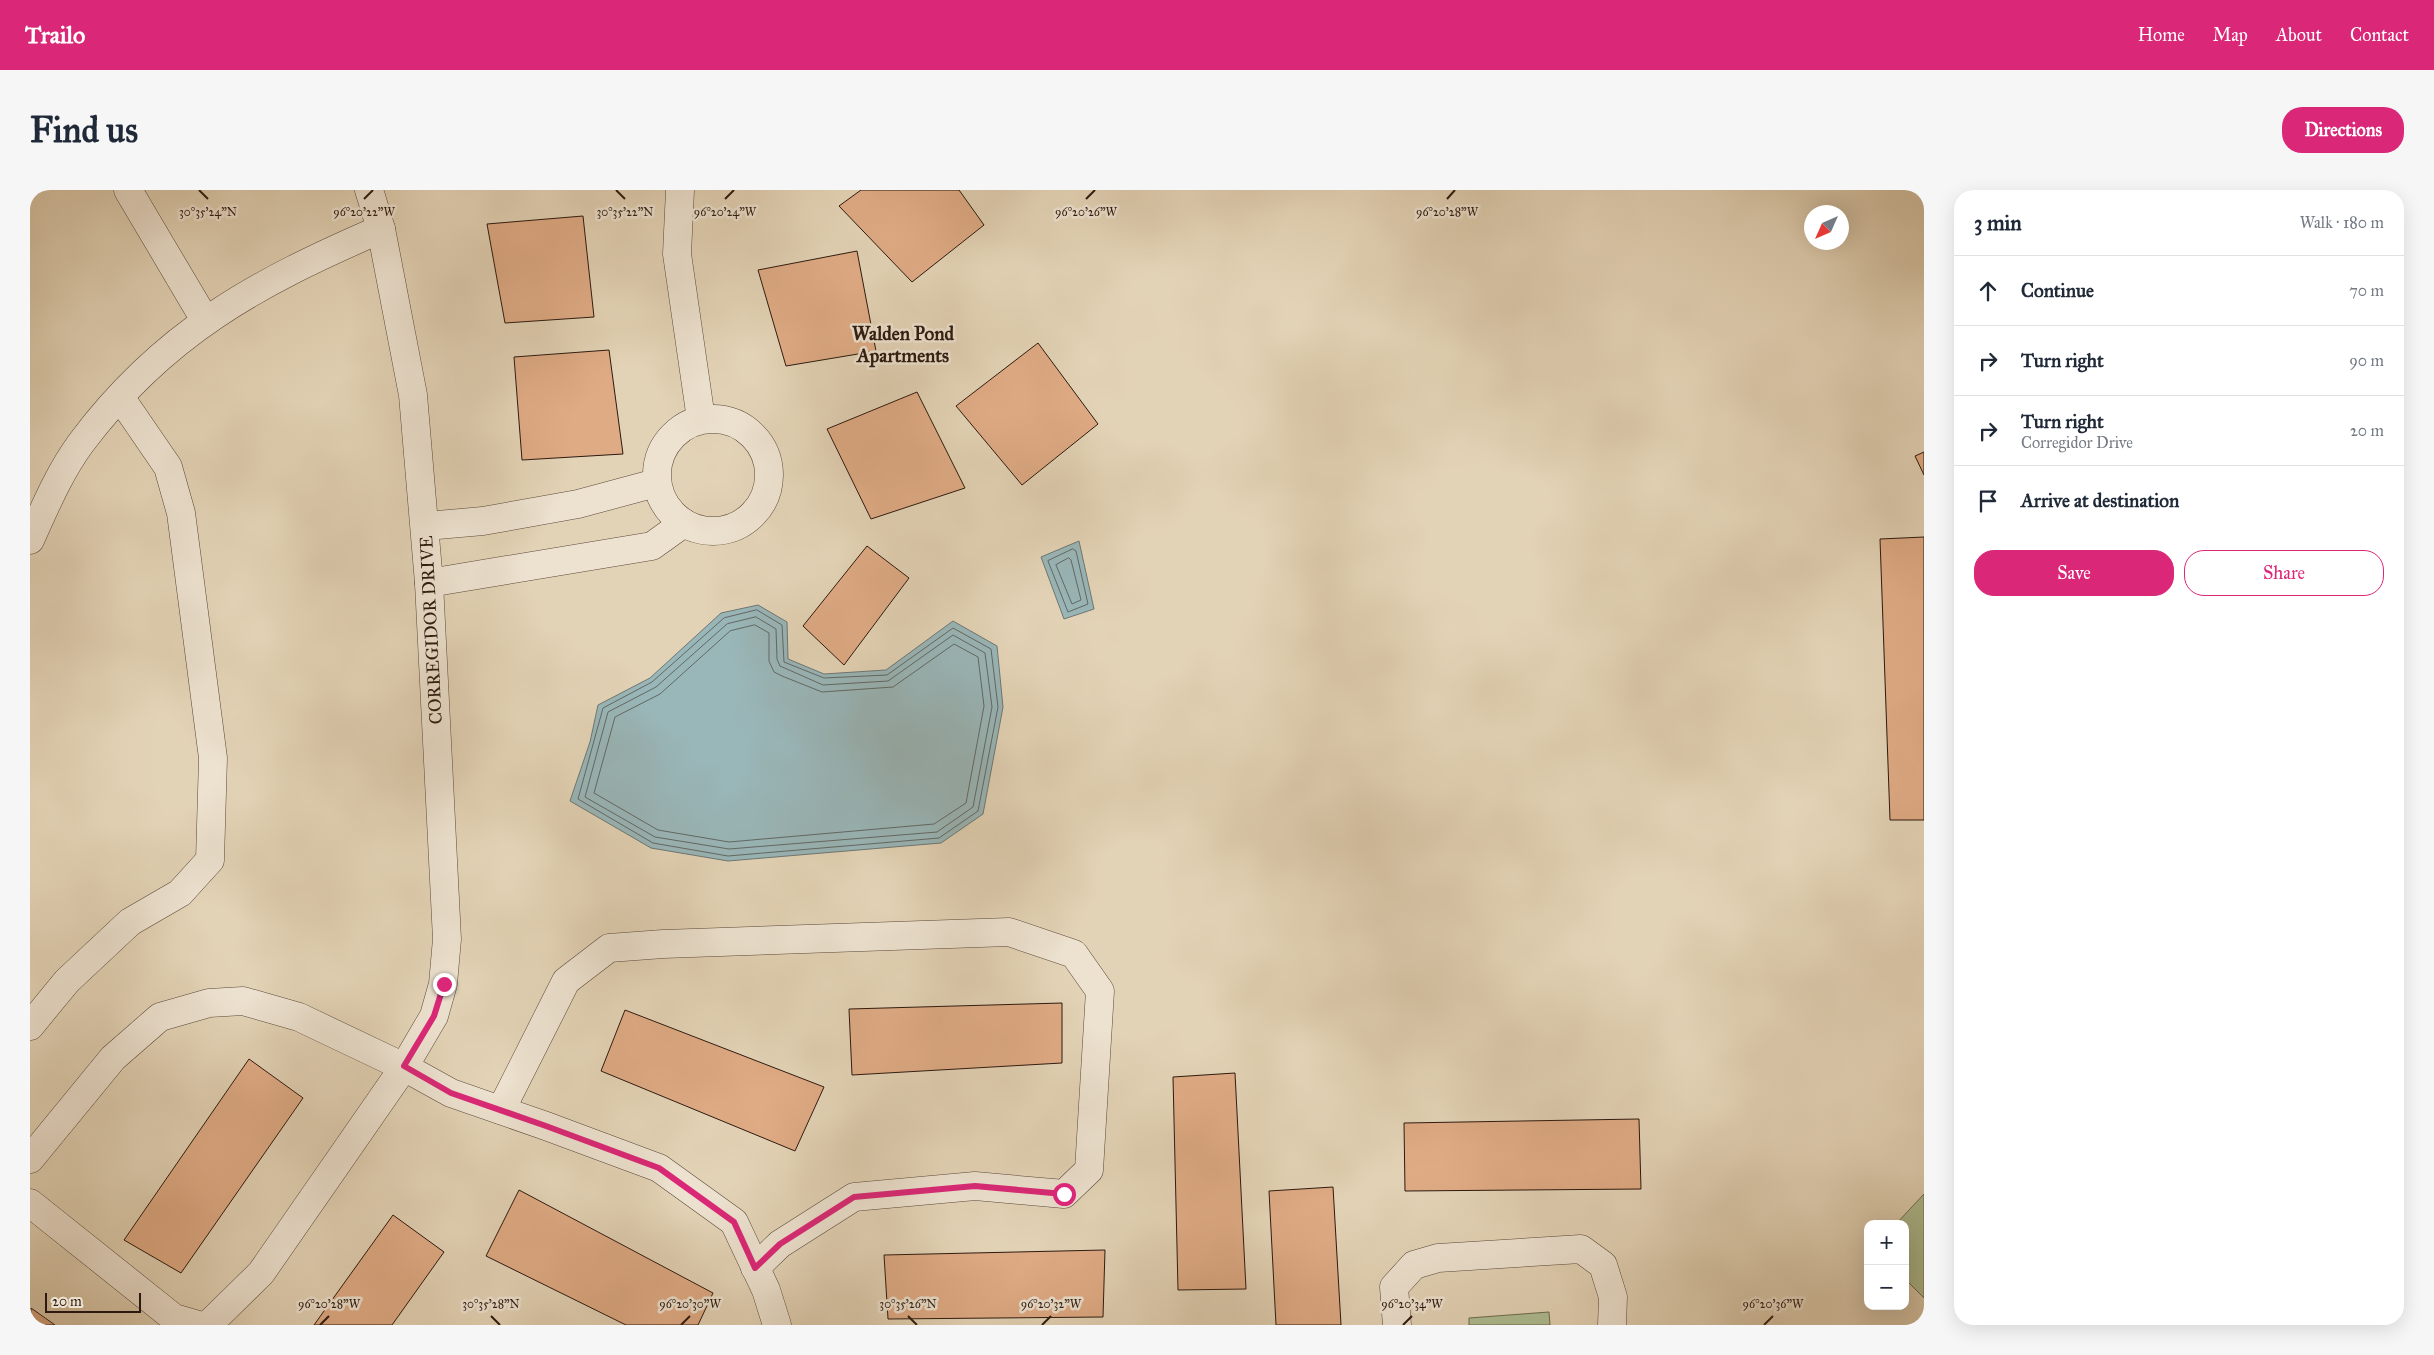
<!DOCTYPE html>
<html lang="en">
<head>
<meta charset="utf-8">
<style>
	:root { --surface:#fff; --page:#f6f6f7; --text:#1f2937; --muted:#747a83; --line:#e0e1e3; --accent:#db2777 }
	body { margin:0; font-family:"IM FELL Great Primer",serif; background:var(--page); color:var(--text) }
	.controls { position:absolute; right:15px; bottom:15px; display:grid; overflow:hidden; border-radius:10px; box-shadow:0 5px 20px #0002 }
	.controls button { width:45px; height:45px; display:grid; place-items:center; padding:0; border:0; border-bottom:1px solid var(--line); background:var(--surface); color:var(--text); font:25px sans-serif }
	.compass { position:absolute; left:1774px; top:15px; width:45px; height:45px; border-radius:50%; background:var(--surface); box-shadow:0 5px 20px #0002; rotate:225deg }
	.scale { position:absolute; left:15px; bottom:12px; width:96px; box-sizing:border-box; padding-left:5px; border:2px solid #2c190f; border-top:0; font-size:14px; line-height:18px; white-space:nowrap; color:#2c190f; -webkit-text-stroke:4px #ede2d0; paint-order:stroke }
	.stop { position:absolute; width:15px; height:15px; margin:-11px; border:4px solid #db2777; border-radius:50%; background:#fff }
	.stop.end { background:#db2777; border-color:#fff; box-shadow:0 1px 5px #0008 }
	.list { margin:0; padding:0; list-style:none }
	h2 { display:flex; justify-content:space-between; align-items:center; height:65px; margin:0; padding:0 20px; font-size:21px }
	h2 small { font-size:16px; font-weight:400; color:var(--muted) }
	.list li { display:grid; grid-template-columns:32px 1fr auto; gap:15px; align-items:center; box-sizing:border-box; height:70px; padding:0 20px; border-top:1px solid var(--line) }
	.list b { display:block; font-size:19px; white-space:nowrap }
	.list p { margin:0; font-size:16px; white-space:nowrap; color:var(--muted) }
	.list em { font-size:16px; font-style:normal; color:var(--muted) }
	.actions { display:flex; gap:10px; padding:15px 20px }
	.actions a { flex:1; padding:11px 0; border:1px solid var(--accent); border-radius:20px; text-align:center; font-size:18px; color:var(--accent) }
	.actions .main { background:var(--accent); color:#fff }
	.icon { flex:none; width:28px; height:28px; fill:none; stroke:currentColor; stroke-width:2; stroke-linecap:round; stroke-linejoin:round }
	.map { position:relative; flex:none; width:1894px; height:1135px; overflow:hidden; border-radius:20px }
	header { display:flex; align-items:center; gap:30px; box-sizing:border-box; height:70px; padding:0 25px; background:var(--accent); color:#fff }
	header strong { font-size:24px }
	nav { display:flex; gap:28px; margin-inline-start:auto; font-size:18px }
	.intro { display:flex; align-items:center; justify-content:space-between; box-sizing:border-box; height:120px; padding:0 30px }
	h1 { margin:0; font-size:35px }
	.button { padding:12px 22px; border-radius:20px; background:var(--accent); color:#fff; font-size:18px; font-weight:700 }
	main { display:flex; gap:30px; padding:0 30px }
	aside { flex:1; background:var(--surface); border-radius:20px; box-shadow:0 5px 20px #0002 }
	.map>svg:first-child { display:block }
	.green { fill:#aebe93; stroke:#6d6c51 }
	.water { fill:#99b6b8; stroke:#6d7774 }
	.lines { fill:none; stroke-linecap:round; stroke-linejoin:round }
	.shore { stroke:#626864; stroke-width:1 }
	.building { fill:#dfab85; stroke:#2c190f }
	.minor-casing { stroke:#5a4839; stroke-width:29 }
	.minor { stroke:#ede2d0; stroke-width:28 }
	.route { stroke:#db2777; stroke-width:6 }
	.ticks { fill:none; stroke:#2c190f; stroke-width:2 }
	.labels { text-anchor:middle; stroke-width:5; stroke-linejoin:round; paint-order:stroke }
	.street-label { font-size:18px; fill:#2c190f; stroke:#ede2d0 }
	.neighbourhood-label { font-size:19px; font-weight:bold; fill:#2c190f; stroke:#ede2d0 }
	.ticks-label { font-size:12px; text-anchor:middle; fill:#2c190f; stroke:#ede2d0; stroke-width:5; stroke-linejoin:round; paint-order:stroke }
</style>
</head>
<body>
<header>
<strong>Trailo</strong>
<nav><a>Home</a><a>Map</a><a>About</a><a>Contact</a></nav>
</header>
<div class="intro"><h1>Find us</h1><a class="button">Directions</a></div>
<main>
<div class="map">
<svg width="1894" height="1135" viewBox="0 0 1894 1135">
	<rect width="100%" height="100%" fill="#e3d3b6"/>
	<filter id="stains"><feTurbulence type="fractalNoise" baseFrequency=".004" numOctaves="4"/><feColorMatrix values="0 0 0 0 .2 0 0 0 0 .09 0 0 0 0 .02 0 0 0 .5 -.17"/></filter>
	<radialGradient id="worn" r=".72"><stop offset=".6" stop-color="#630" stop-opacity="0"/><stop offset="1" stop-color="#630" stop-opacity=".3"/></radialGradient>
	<g class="green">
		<path d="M 1894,1004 L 1894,1108 L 1875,1089 L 1875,1034 L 1866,1034 Z"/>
		<path d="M 1519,1122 L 1520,1135 L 1439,1135 L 1439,1128 Z"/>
	</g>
	<g class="water">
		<path d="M 1049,351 L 1064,419 L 1034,429 L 1011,367 Z"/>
		<path d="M 728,415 L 757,432 L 758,469 L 794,484 L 856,480 L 923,431 L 967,456 L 973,517 L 953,624 L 911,653 L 698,671 L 621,658 L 540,611 L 560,552 L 568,515 L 620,488 L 691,423 Z"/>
	</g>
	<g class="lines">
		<g class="shore">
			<path d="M 1043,359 L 1046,361 L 1058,414 L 1038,422 L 1018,371 Z"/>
			<path d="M 1039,368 L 1041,370 L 1051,410 L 1042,414 L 1026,375 Z"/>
			<path d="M 727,420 L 752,435 L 754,472 L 794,488 L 857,485 L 923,438 L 961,459 L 968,517 L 948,621 L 909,648 L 698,666 L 623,653 L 548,609 L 573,518 L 622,492 L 694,428 Z"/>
			<path d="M 726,427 L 746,439 L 747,469 L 750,476 L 793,495 L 858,491 L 923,445 L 955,463 L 962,517 L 943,617 L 907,642 L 699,659 L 625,647 L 555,607 L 578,522 L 626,497 L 697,434 Z"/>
			<path d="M 725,435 L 739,443 L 739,471 L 744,482 L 752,486 L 792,502 L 863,497 L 924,454 L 948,467 L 954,516 L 936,613 L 904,634 L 699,652 L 628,640 L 564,603 L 585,527 L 630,504 L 700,441 Z"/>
		</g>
	</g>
	<g class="building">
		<path d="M 831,0 L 929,0 L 954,35 L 882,92 L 809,16 Z"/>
		<path d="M 553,26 L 564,127 L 475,133 L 457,34 Z"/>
		<path d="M 827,61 L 846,161 L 756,176 L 728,80 Z"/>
		<path d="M 1008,153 L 1068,234 L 992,295 L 926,216 Z"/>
		<path d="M 579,160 L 593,264 L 492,270 L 484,167 Z"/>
		<path d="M 887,202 L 935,298 L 841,329 L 797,239 Z"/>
		<path d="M 1894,262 L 1894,285 L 1885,266 Z"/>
		<path d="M 1894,347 L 1894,630 L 1860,630 L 1850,349 Z"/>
		<path d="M 837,356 L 879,388 L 814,475 L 773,436 Z"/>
		<path d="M 1032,813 L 1032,873 L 822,885 L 819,819 Z"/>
		<path d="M 595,820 L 794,897 L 765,961 L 571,881 Z"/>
		<path d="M 219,869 L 273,908 L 151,1083 L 94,1050 Z"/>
		<path d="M 1205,883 L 1216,1099 L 1148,1100 L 1143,887 Z"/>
		<path d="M 1609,929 L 1611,999 L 1375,1001 L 1374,933 Z"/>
		<path d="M 1303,997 L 1311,1135 L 1246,1135 L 1239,1001 Z"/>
		<path d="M 489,1000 L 683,1103 L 668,1135 L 596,1135 L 456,1066 Z"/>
		<path d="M 363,1025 L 414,1062 L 362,1135 L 284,1135 Z"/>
		<path d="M 1075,1060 L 1073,1127 L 858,1129 L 854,1065 Z"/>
		<path d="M 1,1118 L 25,1135 L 0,1135 Z"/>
	</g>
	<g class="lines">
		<defs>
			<g id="minor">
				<path d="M 98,0 L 175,130"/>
				<path d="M 650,0 L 647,64 L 671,229"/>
				<circle cx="683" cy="285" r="56"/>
				<path d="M 396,336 L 453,331 L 548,314 L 626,293"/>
				<path d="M 0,350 C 15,317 29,283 51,253 C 133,143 228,92 351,39"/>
				<path d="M 399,393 L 622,356 L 654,333"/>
				<path d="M 0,836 L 37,791 L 100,732 L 150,703 L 180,670 L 183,568 L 151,323 L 138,277 L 90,207"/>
				<path d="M 471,920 L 536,791 L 579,758 L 633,754 L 979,742 L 1044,764 L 1070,801 L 1059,980 L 1034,1004 L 945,996 L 824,1007 L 750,1054 L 725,1078"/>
				<path d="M 0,969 L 83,868 L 130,827 L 179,813 L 213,811 L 269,827 L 374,877 L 421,903 L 516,936 L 629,978 L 704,1032 L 736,1100 L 747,1135"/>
				<path d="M 0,1013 L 144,1128 L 168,1135"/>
				<path d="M 178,1135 L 231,1083 L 374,877 L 404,826 L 413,794 L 417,749 L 399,393 L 383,205 L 351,39 L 339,0"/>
				<path d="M 1367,1135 L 1364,1097 L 1384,1075 L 1408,1068 L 1551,1059 L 1573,1075 L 1583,1107 L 1582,1135"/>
			</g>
		</defs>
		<use href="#minor" class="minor-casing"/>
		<use href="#minor" class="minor"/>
	</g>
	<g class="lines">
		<path class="route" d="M 414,794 L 404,826 L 374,876 L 421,903 L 516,936 L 629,978 L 704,1032 L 725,1078 L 750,1054 L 824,1007 L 945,996 L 1034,1004"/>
	</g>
	<path class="ticks" d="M 169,0 L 178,9M 586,0 L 595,9M 334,9 L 343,0M 695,9 L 704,0M 1056,9 L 1065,0M 1417,9 L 1425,0M 461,1126 L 470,1135M 878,1126 L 887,1135M 290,1135 L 299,1126M 651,1135 L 660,1126M 1012,1135 L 1021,1126M 1373,1135 L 1382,1126M 1734,1135 L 1743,1126"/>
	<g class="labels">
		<g class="street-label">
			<text transform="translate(401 440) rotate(-93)" y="6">CORREGIDOR DRIVE</text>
		</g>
		<g class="neighbourhood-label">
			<text x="873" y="150">Walden Pond<tspan x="873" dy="22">Apartments</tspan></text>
		</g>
	</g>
	<g class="ticks-label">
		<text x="178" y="26">30°35'24"N</text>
		<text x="334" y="26">96°20'22"W</text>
		<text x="595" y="26">30°35'22"N</text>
		<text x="695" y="26">96°20'24"W</text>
		<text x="1056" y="26">96°20'26"W</text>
		<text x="1417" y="26">96°20'28"W</text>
		<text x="299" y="1118">96°20'28"W</text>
		<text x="461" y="1118">30°35'28"N</text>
		<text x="660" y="1118">96°20'30"W</text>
		<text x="1021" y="1118">96°20'32"W</text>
		<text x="1382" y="1118">96°20'34"W</text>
		<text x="1743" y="1118">96°20'36"W</text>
		<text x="878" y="1118">30°35'26"N</text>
	</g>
	<rect width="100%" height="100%" filter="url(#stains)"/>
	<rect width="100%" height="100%" fill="url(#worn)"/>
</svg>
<div class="controls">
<button>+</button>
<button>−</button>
</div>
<svg class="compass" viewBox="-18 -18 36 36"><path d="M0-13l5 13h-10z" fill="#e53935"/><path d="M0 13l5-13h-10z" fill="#747a83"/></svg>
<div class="scale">20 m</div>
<div class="stop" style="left:1034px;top:1004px"></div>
<div class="stop end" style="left:414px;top:794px"></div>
</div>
<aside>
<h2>3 min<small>Walk · 180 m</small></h2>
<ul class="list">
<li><svg class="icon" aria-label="ahead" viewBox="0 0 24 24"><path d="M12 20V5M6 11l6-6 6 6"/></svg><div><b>Continue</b></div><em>70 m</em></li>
<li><svg class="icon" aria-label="right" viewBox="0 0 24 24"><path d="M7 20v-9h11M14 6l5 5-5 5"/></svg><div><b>Turn right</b></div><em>90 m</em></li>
<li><svg class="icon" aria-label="right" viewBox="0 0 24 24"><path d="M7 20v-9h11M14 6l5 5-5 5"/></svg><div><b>Turn right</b><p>Corregidor Drive</p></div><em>20 m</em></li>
<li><svg class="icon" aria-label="arrive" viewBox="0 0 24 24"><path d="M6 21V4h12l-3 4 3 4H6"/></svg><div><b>Arrive at destination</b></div></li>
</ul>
<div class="actions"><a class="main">Save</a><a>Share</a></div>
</aside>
</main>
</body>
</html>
